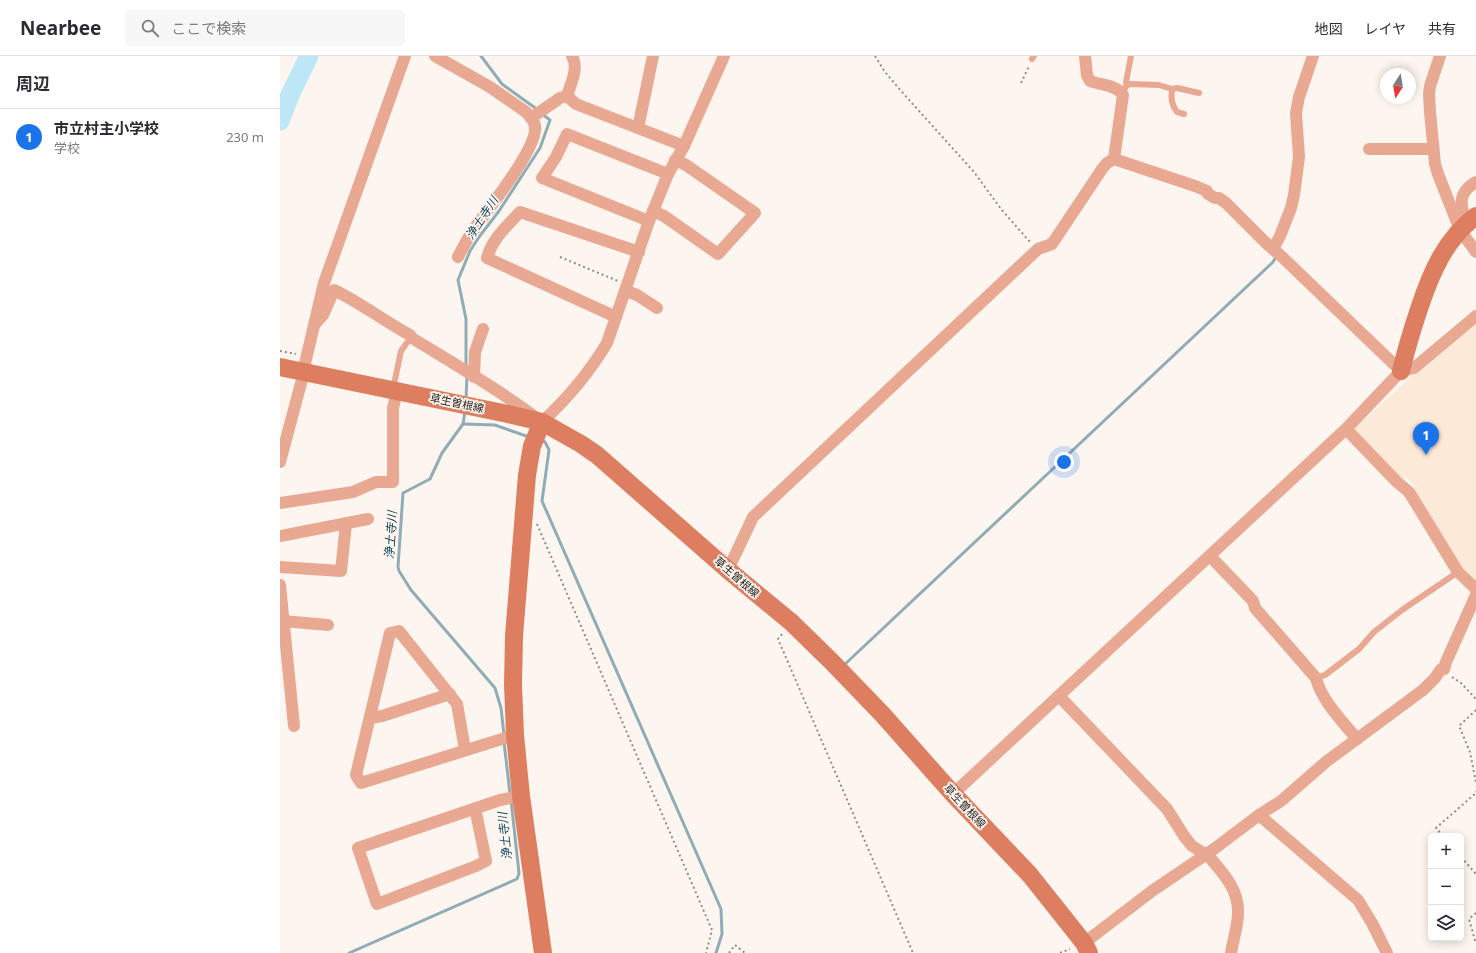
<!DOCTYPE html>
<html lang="ja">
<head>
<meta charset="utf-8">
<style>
	:root { --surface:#fff; --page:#f7f7f7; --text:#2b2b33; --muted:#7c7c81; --line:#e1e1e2; --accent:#1a73e8 }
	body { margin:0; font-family:"Noto Sans","Noto Sans JP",sans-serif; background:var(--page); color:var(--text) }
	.controls { position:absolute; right:12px; bottom:12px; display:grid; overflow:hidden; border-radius:6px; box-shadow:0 2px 10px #0003 }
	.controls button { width:36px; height:36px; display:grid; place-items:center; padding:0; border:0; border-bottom:1px solid var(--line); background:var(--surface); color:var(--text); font:20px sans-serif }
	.compass { position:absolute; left:1100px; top:12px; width:36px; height:36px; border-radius:50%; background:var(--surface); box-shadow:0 2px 10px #0003; rotate:192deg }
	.you { position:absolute; left:784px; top:406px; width:14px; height:14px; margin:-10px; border:3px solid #fff; border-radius:50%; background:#1a73e8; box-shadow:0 0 0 6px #1a73e833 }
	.badge { display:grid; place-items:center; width:26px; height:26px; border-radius:50%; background:var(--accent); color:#fff; font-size:13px; font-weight:700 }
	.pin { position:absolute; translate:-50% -33px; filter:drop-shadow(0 1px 2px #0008) }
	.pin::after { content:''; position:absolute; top:21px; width:14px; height:12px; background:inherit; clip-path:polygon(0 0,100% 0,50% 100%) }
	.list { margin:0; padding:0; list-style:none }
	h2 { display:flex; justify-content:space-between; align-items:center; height:52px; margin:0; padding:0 16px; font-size:17px }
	h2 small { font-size:13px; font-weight:400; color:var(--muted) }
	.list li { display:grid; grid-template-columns:26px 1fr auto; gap:12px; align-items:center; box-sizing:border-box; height:56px; padding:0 16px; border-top:1px solid var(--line) }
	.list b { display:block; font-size:15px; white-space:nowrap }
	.list p { margin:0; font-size:13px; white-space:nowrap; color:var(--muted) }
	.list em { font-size:13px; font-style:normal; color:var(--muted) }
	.icon { flex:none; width:22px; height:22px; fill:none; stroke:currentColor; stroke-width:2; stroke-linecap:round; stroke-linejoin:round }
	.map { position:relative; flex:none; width:1196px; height:897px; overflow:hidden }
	header { display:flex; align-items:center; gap:24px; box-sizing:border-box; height:56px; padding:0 20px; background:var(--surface); border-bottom:1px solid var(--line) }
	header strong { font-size:19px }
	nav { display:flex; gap:22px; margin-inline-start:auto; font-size:14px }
	.search { width:280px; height:36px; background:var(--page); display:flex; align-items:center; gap:10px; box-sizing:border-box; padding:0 14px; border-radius:6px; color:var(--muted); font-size:15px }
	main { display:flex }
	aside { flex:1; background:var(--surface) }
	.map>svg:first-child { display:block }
	.built { fill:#fce9d8 }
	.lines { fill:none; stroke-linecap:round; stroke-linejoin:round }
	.stream { stroke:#90acb5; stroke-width:3 }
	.river { stroke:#bde7f7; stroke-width:19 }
	.path { stroke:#928c86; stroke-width:2; stroke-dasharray:2 3; stroke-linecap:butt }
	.lane { stroke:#e8a892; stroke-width:6 }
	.street { stroke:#e8a892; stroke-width:12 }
	.secondary { stroke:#dc7e5f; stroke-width:18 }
	.labels { text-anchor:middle; stroke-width:3.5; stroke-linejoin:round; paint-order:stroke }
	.street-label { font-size:11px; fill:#28221c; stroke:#fdf6f0 }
	.water-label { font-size:12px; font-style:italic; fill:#104657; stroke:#fdf6f0 }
</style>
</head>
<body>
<header>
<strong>Nearbee</strong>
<div class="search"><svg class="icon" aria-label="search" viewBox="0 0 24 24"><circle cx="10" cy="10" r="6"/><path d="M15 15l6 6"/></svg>ここで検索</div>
<nav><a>地図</a><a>レイヤ</a><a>共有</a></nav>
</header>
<main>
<aside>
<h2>周辺<small></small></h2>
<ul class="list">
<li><span class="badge">1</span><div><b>市立村主小学校</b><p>学校</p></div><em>230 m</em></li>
</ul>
</aside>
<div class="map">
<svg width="1196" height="897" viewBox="0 0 1196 897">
	<rect width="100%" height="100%" fill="#fdf6f0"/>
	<path class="built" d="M 1196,265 L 1196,525 L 1193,525 L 1170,496 L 1140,447 L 1134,429 L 1127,422 L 1120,425 L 1075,375 L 1075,372 L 1169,286 Z"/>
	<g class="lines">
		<g class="stream">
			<path d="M 201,0 L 222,28 L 258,54"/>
			<path d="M 186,312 L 186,263 L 178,224 L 190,195 L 199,181 L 219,155 L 260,92 L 270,64 L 262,58"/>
			<path d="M 186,344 L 187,319"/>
			<path d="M 185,355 L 183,368 L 162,397 L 150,423 L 123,437 L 118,511 L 119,515 L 131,534 L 215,632 L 221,652 L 224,679"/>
			<path d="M 183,368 L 215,369 L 249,381"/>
			<path d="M 260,384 L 265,386 L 269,394 L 262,445 L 441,853 L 442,878 L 436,897"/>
			<path d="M 563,610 L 993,206 L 997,199"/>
			<path d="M 224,686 L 230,738"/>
			<path d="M 69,897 L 237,823 L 239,817 L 231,744"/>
		</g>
		<path class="river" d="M 0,65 L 10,39 L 29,0"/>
		<g class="path">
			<path d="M 595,0 L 605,16 L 622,36 L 694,116 L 721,153 L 750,186"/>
			<path d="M 741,27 L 749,10"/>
			<path d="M 280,201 L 338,225"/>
			<path d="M 0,295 L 16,298"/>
			<path d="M 257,468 L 432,874 L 426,897"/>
			<path d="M 502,578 L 498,583 L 633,897"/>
			<path d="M 1172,621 L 1181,627 L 1196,643"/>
			<path d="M 1196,654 L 1179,670 L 1190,696 L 1196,727"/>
			<path d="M 1163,780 L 1156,772 L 1196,737 L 1196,735"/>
			<path d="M 1181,801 L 1196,818"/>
			<path d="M 1196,857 L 1189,863 L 1196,888"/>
			<path d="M 449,897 L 455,889 L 465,897"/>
			<path d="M 780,897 L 790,893"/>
		</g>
		<g class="lane">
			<path d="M 752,3 L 754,0"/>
			<path d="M 847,29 L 846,26 L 851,0"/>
			<path d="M 892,33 L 897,32 L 919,37"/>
			<path d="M 842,37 L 847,29 L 851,28 L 879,29 L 892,33 C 891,42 891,48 897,56 L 904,58"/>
			<path d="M 113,333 L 121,295 L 131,281"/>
			<path d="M 1036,622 L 1045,619 L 1079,593 L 1094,576 L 1122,554 L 1178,516"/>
		</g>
		<g class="street">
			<path d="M 155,0 L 210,31 L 246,56 L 251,62 L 280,42 L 287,40 L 296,48 L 404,90"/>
			<path d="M 805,0 L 807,19 L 810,25 C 820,29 837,29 843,39 L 834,103"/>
			<path d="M 1160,0 L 1150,30 L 1149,38 L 1150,56 L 1155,108 L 1158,118 L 1180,174 L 1196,196"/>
			<path d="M 287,40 C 291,27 299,12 292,0"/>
			<path d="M 358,72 L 373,0"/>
			<path d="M 1089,93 L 1153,93"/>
			<path d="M 373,155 L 384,160 L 438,198 L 475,157 L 406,109 L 395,104"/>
			<path d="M 369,165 L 262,122 L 276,101 L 287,78 L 388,118"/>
			<path d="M 1187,168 C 1180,150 1177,137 1196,126"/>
			<path d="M 993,193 L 1000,180 L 1011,152 L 1014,139 L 1019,101 L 1016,57 L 1019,41 L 1033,0"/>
			<path d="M 178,201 C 183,191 188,181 195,172 C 209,152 254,96 255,74 C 256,69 254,66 251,62"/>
			<path d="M 346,235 L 357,239 L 377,252"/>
			<path d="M 336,261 L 207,202 C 212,183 227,170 240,156 L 359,196"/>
			<path d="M 34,269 L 43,259 L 54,234 C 81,247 104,265 130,279 L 132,282 C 176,309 221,335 262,366 C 288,342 309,317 327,287 L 369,165 L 388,118 L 404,90 L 444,0"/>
			<path d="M 23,316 L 44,227 L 125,0"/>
			<path d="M 194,321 L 195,296 L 203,273"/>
			<path d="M 1066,373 L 1117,426 L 1129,436 L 1178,516 L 1196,533"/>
			<path d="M 0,406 L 24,316"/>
			<path d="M 0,447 L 73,436 L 96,426 L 113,426 L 113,352 L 117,335"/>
			<path d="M 0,480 L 88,463"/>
			<path d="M 930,500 L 973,545 L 975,552 L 1036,622 C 1041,644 1063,666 1077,683"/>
			<path d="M 0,511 L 61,515 L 66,468"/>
			<path d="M 448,514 L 473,461 L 758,193 L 772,188 L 822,113 L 827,107 L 834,103 L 915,130 L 927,135 L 928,138 L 935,142 L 939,142 L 946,147 L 987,188 L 1000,199 L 1121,315"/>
			<path d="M 0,529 L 14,670"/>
			<path d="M 3,565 L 48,569"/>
			<path d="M 779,640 L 887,753 L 904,780 L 912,790 L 925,798"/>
			<path d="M 90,662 L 102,660 L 170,638"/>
			<path d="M 185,694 L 177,648 L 119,575 L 110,577 L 76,719 L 81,727 L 235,679"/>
			<path d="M 673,738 L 1066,373 L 1121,315 L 1134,312 L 1196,260"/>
			<path d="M 195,752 L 206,805 L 196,810 L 97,848 L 78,792 L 220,744 L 241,740"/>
			<path d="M 979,759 L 1078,844 L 1092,867 L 1107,897"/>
			<path d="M 926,797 C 941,815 959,832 958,857 C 958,870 953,884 951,897"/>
			<path d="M 804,887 L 872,835 L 934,793 L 979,759 L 1001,745 L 1047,705 L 1143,634 L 1155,622 L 1161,613 L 1164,613 L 1166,606 L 1196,539"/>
		</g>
		<g class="secondary">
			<path d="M 0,311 L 228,358 L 262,366 L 301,388 L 317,399 L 448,514 L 511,566 L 552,606 L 603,659 L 673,738 L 750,819 L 804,887 L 809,897"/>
			<path d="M 1121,315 C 1126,294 1132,274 1139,253 C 1151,217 1165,183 1196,160"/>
			<path d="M 262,366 L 252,390 L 247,419 L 234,580 L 233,629 L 235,679 L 241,740 L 263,897"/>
		</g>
	</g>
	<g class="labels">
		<g class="street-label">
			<text transform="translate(177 347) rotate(12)" y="4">草生曽根線</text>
			<text transform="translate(457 521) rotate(41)" y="4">草生曽根線</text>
			<text transform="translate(685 750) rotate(47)" y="4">草生曽根線</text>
		</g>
		<g class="water-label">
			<text transform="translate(202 162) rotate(-56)" y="4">浄土寺川</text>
			<text transform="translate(111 479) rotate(-86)" y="4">浄土寺川</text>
			<text transform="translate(225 780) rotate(-96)" y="4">浄土寺川</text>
		</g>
	</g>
</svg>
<div class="controls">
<button>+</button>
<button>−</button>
<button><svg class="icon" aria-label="layers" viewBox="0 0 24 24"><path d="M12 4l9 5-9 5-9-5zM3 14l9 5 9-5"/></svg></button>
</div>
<svg class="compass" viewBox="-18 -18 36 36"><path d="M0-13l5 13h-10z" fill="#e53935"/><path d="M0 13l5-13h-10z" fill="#7c7c81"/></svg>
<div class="you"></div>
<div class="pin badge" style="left:1146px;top:399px">1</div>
</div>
</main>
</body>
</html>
